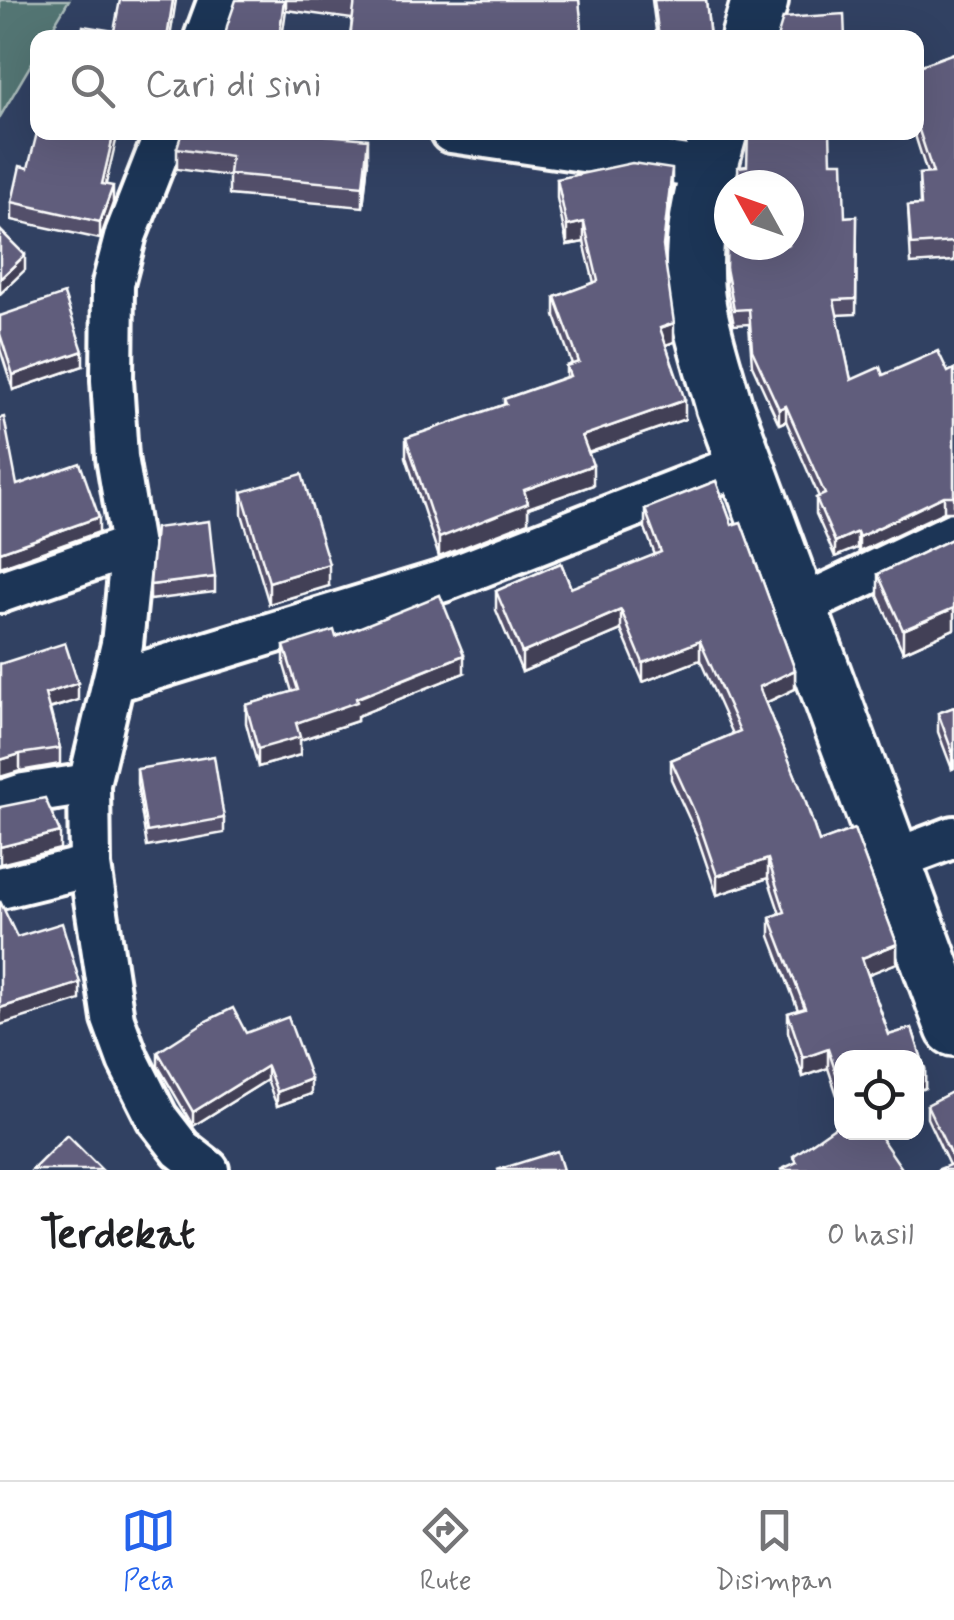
<!DOCTYPE html>
<html lang="id">
<head>
<meta charset="utf-8">
<style>
	:root { --surface:#fff; --page:#f2f2f2; --text:#202124; --muted:#757577; --line:#e0e0e0; --accent:#2563eb }
	body { margin:0; font-family:Mynerve,sans-serif; background:var(--page); color:var(--text) }
	.controls { position:absolute; right:30px; bottom:30px; display:grid; overflow:hidden; border-radius:20px; box-shadow:0 10px 40px #0002 }
	.controls button { width:90px; height:90px; display:grid; place-items:center; padding:0; border:0; border-bottom:2px solid var(--line); background:var(--surface); color:var(--text); font:50px sans-serif }
	.compass { position:absolute; left:714px; top:170px; width:90px; height:90px; border-radius:50%; background:var(--surface); box-shadow:0 10px 40px #0002; rotate:310deg }
	.list { margin:0; padding:0; list-style:none }
	h2 { display:flex; justify-content:space-between; align-items:center; height:130px; margin:0; padding:0 40px; font-size:42px }
	h2 small { font-size:32px; font-weight:400; color:var(--muted) }
	.icon { flex:none; width:55px; height:55px; fill:none; stroke:currentColor; stroke-width:2; stroke-linecap:round; stroke-linejoin:round }
	.map { position:relative; flex:none; width:954px; height:1170px; overflow:hidden }
	.search { position:absolute; background:var(--surface); box-shadow:0 10px 40px #0002; left:30px; right:30px; top:30px; height:110px; display:flex; align-items:center; gap:25px; box-sizing:border-box; padding:0 35px; border-radius:20px; color:var(--muted); font-size:38px }
	.sheet { height:310px; background:var(--surface) }
	nav { display:flex; justify-content:space-around; align-items:center; box-sizing:border-box; height:140px; border-top:2px solid var(--line); background:var(--surface); font-size:28px; color:var(--muted) }
	nav a { display:grid; justify-items:center; gap:5px }
	nav .on { color:var(--accent) }
	.map>svg:first-child { display:block }
	.green { fill:#537473; stroke:#a9bab9; stroke-width:2.5 }
	.lines { fill:none; stroke-linecap:round; stroke-linejoin:round }
	.street-casing { stroke:#fff; stroke-width:48 }
	.secondary-casing { stroke:#fff; stroke-width:62 }
	.street { stroke:#1d3557; stroke-width:40 }
	.secondary { stroke:#1d3557; stroke-width:55 }
	.wall { fill:#53506a; stroke:#fff; stroke-width:2.5 }
	.shaded-wall { fill:#434156; stroke:#fff; stroke-width:2.5 }
	.building { fill:#605d7b; stroke:#fff; stroke-width:2.5 }
</style>
</head>
<body>
<div class="map">
<svg width="954" height="1170" viewBox="0 0 954 1170">
	<rect width="100%" height="100%" fill="#314162"/>
	<filter id="ink" filterUnits="userSpaceOnUse"><feTurbulence type="fractalNoise" baseFrequency=".01" numOctaves="2"/><feDisplacementMap in="SourceGraphic" scale="20" xChannelSelector="R" yChannelSelector="G"/><feConvolveMatrix kernelMatrix="1 2 1 2 8 2 1 2 1" color-interpolation-filters="sRGB"/></filter>
	<g filter="url(#ink)">
		<path class="green" d="M 0,0 L 69,0 L 47,37 L 38,38 L 37,54 L 0,117 Z"/>
		<g class="lines">
			<defs>
				<g id="street">
					<path d="M 205,38 L 219,0"/>
					<path d="M 166,132 L 126,234 L 113,284 L 112,380 L 117,457 L 132,546 L 122,644 L 89,784 L 90,866 L 113,1019 L 128,1060 L 157,1118 L 181,1149 L 208,1170"/>
					<path d="M 451,132 L 708,169"/>
					<path d="M 0,592 L 132,546"/>
					<path d="M 801,606 L 954,533"/>
					<path d="M 115,681 L 443,581 L 748,462"/>
					<path d="M 0,802 L 24,794 L 89,784"/>
					<path d="M 893,860 L 954,837"/>
					<path d="M 0,888 L 90,866"/>
				</g>
				<g id="secondary">
					<path d="M 749,38 L 760,0"/>
					<path d="M 719,132 C 703,188 687,250 698,308 C 704,341 715,373 724,406 L 954,1028"/>
				</g>
			</defs>
			<use href="#street" class="street-casing"/>
			<use href="#secondary" class="secondary-casing"/>
			<use href="#street" class="street"/>
			<use href="#secondary" class="secondary"/>
		</g>
		<g class="wall">
			<path d="M 236,0 L 579,0 L 582,38 L 350,38 L 352,19 L 286,10 Z"/>
			<path d="M 652,0 L 706,0 L 710,38 L 657,38 Z"/>
			<path d="M 954,53 L 954,261 L 911,264 L 908,206 L 920,205 L 919,174 L 927,173 L 914,132 L 916,132 L 916,67 Z"/>
			<path d="M 177,148 L 368,160 L 363,207 L 229,195 L 229,176 L 177,169 Z"/>
			<path d="M 831,162 L 845,217 L 857,216 L 856,314 L 837,315 L 851,380 L 883,375 L 948,372 L 954,369 L 954,512 L 944,512 L 859,552 L 857,548 L 835,557 L 816,514 L 816,498 L 819,497 L 786,421 L 779,424 L 752,365 L 749,324 L 734,325 L 726,284 L 727,229 L 789,245 Z"/>
			<path d="M 557,179 L 672,188 L 664,255 L 674,342 L 666,345 L 685,419 L 588,453 L 593,485 L 528,508 L 528,522 L 439,557 L 406,457 L 406,438 L 504,405 L 504,399 L 566,377 L 566,366 L 572,364 L 555,316 L 555,297 L 594,283 L 584,242 L 567,245 L 557,198 Z"/>
			<path d="M 106,185 L 113,203 L 100,239 L 12,220 L 12,202 Z"/>
			<path d="M 0,316 L 83,366 L 13,390 L 0,349 Z"/>
			<path d="M 716,481 L 732,525 L 741,522 L 795,670 L 795,689 L 765,703 L 804,797 L 819,842 L 854,829 L 897,944 L 897,963 L 868,974 L 889,1035 L 912,1028 L 925,1069 L 925,1088 L 916,1091 L 916,1058 L 842,1058 L 842,1110 L 828,1068 L 803,1077 L 788,1032 L 788,1013 L 798,1010 L 770,936 L 770,917 L 780,914 L 768,878 L 717,895 L 697,836 L 671,779 L 671,760 L 733,734 L 700,660 L 643,682 L 621,630 L 522,672 L 496,610 L 496,591 L 561,563 L 571,588 L 655,555 L 645,528 L 645,509 Z"/>
			<path d="M 242,492 L 329,586 L 269,604 L 242,514 Z"/>
			<path d="M 954,538 L 954,629 L 903,652 L 878,596 L 878,574 Z"/>
			<path d="M 215,577 L 215,592 L 150,600 L 150,585 Z"/>
			<path d="M 336,637 L 464,673 L 357,716 L 357,721 L 300,740 L 300,755 L 258,767 L 246,723 L 246,705 L 292,692 L 284,665 L 284,646 Z"/>
			<path d="M 0,664 L 78,700 L 50,709 L 60,748 L 60,764 L 20,771 L 0,777 Z"/>
			<path d="M 954,707 L 954,768 L 952,769 L 938,732 L 938,713 Z"/>
			<path d="M 137,769 L 224,818 L 224,833 L 147,847 L 137,784 Z"/>
			<path d="M 246,1033 L 311,1094 L 277,1106 L 267,1080 L 193,1126 L 158,1066 L 158,1052 Z"/>
			<path d="M 954,1091 L 954,1170 L 949,1165 L 927,1118 L 927,1105 Z"/>
		</g>
		<g class="shaded-wall">
			<path d="M 173,0 L 176,0 L 170,38 L 167,38 Z"/>
			<path d="M 284,0 L 286,0 L 286,10 L 282,38 L 279,38 Z"/>
			<path d="M 114,132 L 118,132 L 102,201 L 102,184 Z"/>
			<path d="M 368,139 L 368,160 L 363,207 L 363,186 Z"/>
			<path d="M 672,169 L 672,188 L 663,265 L 663,246 Z"/>
			<path d="M 113,186 L 113,203 L 100,239 L 100,222 Z"/>
			<path d="M 584,222 L 584,242 L 567,245 L 567,226 Z"/>
			<path d="M 25,255 L 25,270 L 0,294 L 0,279 Z"/>
			<path d="M 674,323 L 674,342 L 660,347 L 660,328 Z"/>
			<path d="M 83,351 L 83,366 L 13,390 L 13,375 Z"/>
			<path d="M 685,400 L 685,419 L 582,455 L 582,436 Z"/>
			<path d="M 786,406 L 786,421 L 779,424 L 779,409 Z"/>
			<path d="M 593,465 L 593,485 L 528,508 L 528,522 L 439,557 L 439,538 L 524,490 Z"/>
			<path d="M 944,496 L 944,512 L 859,552 L 859,537 Z"/>
			<path d="M 99,517 L 99,532 L 0,567 L 0,552 Z"/>
			<path d="M 857,532 L 857,548 L 835,557 L 835,542 Z"/>
			<path d="M 329,564 L 329,586 L 269,604 L 269,582 Z"/>
			<path d="M 954,608 L 954,629 L 903,652 L 903,630 Z"/>
			<path d="M 621,610 L 621,630 L 522,672 L 522,653 Z"/>
			<path d="M 700,641 L 700,660 L 643,682 L 643,663 Z"/>
			<path d="M 464,655 L 464,673 L 357,716 L 357,721 L 300,740 L 300,755 L 258,767 L 258,749 L 296,723 Z"/>
			<path d="M 795,670 L 795,689 L 759,706 L 759,687 Z"/>
			<path d="M 78,683 L 78,700 L 45,710 L 45,694 Z"/>
			<path d="M 954,750 L 954,768 L 952,769 L 952,751 Z"/>
			<path d="M 20,754 L 20,771 L 0,777 L 0,760 Z"/>
			<path d="M 60,832 L 60,849 L 0,864 L 0,847 Z"/>
			<path d="M 768,859 L 768,878 L 717,895 L 717,876 Z"/>
			<path d="M 897,944 L 897,963 L 862,977 L 862,958 Z"/>
			<path d="M 80,983 L 80,1000 L 0,1025 L 0,1008 Z"/>
			<path d="M 828,1049 L 828,1068 L 803,1077 L 803,1058 Z"/>
			<path d="M 267,1066 L 267,1080 L 193,1126 L 193,1112 Z"/>
			<path d="M 925,1069 L 925,1088 L 916,1091 L 916,1072 Z"/>
			<path d="M 311,1079 L 311,1094 L 277,1106 L 277,1092 Z"/>
		</g>
		<g class="building">
			<path d="M 120,0 L 173,0 L 167,38 L 81,38 L 83,26 L 114,31 Z"/>
			<path d="M 236,0 L 284,0 L 279,38 L 225,38 L 227,26 Z"/>
			<path d="M 355,0 L 579,0 L 582,30 L 521,38 L 350,38 Z"/>
			<path d="M 654,0 L 706,0 L 710,38 L 659,38 Z"/>
			<path d="M 844,14 L 845,38 L 777,38 L 783,18 Z"/>
			<path d="M 954,53 L 954,242 L 911,245 L 908,206 L 921,205 L 919,174 L 933,173 L 916,121 L 916,67 Z"/>
			<path d="M 38,129 L 38,132 L 114,132 L 102,184 L 113,186 L 100,222 L 12,202 L 20,166 L 28,168 Z"/>
			<path d="M 182,132 L 294,132 L 368,139 L 363,186 L 229,174 L 231,156 L 177,148 Z"/>
			<path d="M 748,132 L 830,132 L 831,162 L 843,162 L 845,217 L 857,216 L 856,299 L 834,300 L 851,380 L 880,367 L 883,375 L 938,351 L 948,372 L 954,369 L 954,496 L 944,496 L 859,537 L 857,532 L 835,542 L 816,498 L 825,494 L 786,406 L 779,409 L 752,350 L 749,309 L 734,310 L 726,268 L 727,224 L 729,224 L 729,245 L 789,245 L 789,185 L 739,185 L 738,167 L 747,166 Z"/>
			<path d="M 632,163 L 672,169 L 663,246 L 674,323 L 660,328 L 685,400 L 582,436 L 593,465 L 524,490 L 528,503 L 439,538 L 406,438 L 506,404 L 504,399 L 570,376 L 566,366 L 579,362 L 555,297 L 598,281 L 584,222 L 567,226 L 557,179 Z"/>
			<path d="M 0,230 L 25,255 L 0,279 Z"/>
			<path d="M 64,294 L 83,351 L 13,375 L 0,334 L 0,316 Z"/>
			<path d="M 4,417 L 17,485 L 80,463 L 99,517 L 0,552 L 0,418 Z"/>
			<path d="M 302,474 L 329,564 L 269,582 L 242,492 Z"/>
			<path d="M 716,481 L 732,525 L 741,522 L 795,670 L 759,687 L 804,797 L 819,842 L 854,829 L 897,944 L 862,958 L 889,1035 L 912,1028 L 925,1069 L 916,1072 L 916,1058 L 842,1058 L 842,1091 L 828,1049 L 803,1058 L 788,1013 L 805,1008 L 770,917 L 785,912 L 768,859 L 717,876 L 697,817 L 671,760 L 740,731 L 700,641 L 643,663 L 621,610 L 522,653 L 496,591 L 561,563 L 571,588 L 661,552 L 645,509 Z"/>
			<path d="M 209,521 L 215,577 L 150,585 L 155,528 Z"/>
			<path d="M 954,538 L 954,608 L 903,630 L 878,574 Z"/>
			<path d="M 440,595 L 464,655 L 356,698 L 357,702 L 296,723 L 300,737 L 258,749 L 246,705 L 298,690 L 284,646 L 334,630 L 336,637 Z"/>
			<path d="M 65,643 L 78,683 L 45,694 L 60,748 L 20,754 L 0,760 L 0,664 Z"/>
			<path d="M 954,707 L 954,750 L 952,751 L 938,713 Z"/>
			<path d="M 214,756 L 224,818 L 147,832 L 137,769 Z"/>
			<path d="M 45,798 L 60,832 L 0,847 L 0,807 Z"/>
			<path d="M 0,901 L 17,937 L 62,923 L 80,983 L 0,1008 Z"/>
			<path d="M 233,1008 L 246,1033 L 288,1017 L 311,1079 L 277,1092 L 267,1066 L 193,1112 L 158,1052 L 206,1021 Z"/>
			<path d="M 954,1091 L 954,1162 L 927,1105 Z"/>
			<path d="M 842,1122 L 842,1132 L 877,1132 L 903,1170 L 780,1170 L 797,1162 L 793,1156 Z"/>
			<path d="M 67,1135 L 102,1170 L 32,1170 Z"/>
			<path d="M 557,1151 L 563,1170 L 497,1170 Z"/>
			<path d="M 954,1163 L 954,1170 L 937,1170 Z"/>
		</g>
	</g>
</svg>
<div class="controls">
<button><svg class="icon" aria-label="locate" viewBox="0 0 24 24"><circle cx="12" cy="12" r="6"/><path d="M12 2v4M12 18v4M2 12h4M18 12h4"/></svg></button>
</div>
<svg class="compass" viewBox="-18 -18 36 36"><path d="M0-13l5 13h-10z" fill="#e53935"/><path d="M0 13l5-13h-10z" fill="#757577"/></svg>
<div class="search"><svg class="icon" aria-label="search" viewBox="0 0 24 24"><circle cx="10" cy="10" r="6"/><path d="M15 15l6 6"/></svg>Cari di sini</div>
</div>
<section class="sheet">
<h2>Terdekat<small>0 hasil</small></h2>
<ul class="list">
</ul>
</section>
<nav>
<a class="on"><svg class="icon" aria-label="map" viewBox="0 0 24 24"><path d="M3 6l6-2 6 2 6-2v14l-6 2-6-2-6 2zM9 4v14M15 6v14"/></svg>Peta</a>
<a><svg class="icon" aria-label="directions" viewBox="0 0 24 24"><path d="M12 3l9 9-9 9-9-9zM9 14v-3h6M13 9l2 2-2 2"/></svg>Rute</a>
<a><svg class="icon" aria-label="saved" viewBox="0 0 24 24"><path d="M7 4h10v16l-5-4-5 4z"/></svg>Disimpan</a>
</nav>
</body>
</html>
